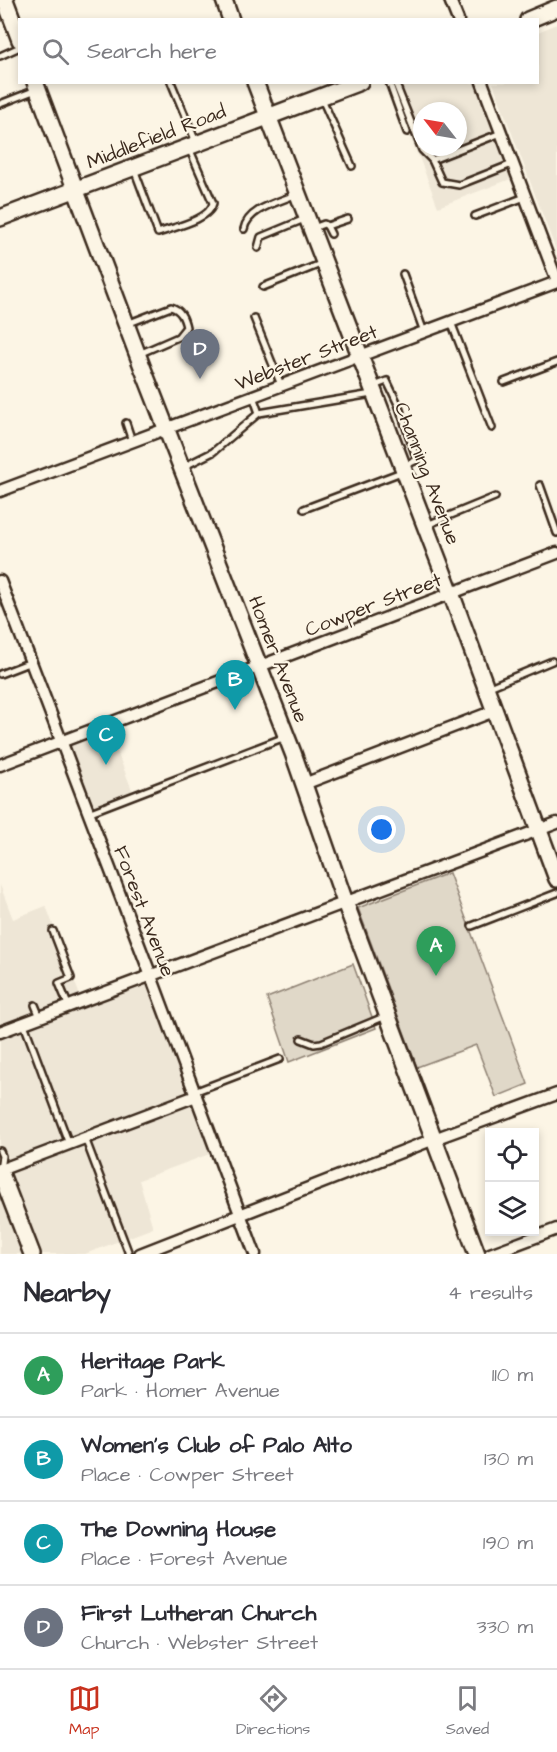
<!DOCTYPE html>
<html lang="en">
<head>
<meta charset="utf-8">
<style>
	:root { --surface:#fff; --page:#f7f7f7; --text:#2b2b33; --muted:#7c7c81; --line:#e1e1e2; --accent:#c8321e }
	body { margin:0; font-family:"Architects Daughter",sans-serif; background:var(--page); color:var(--text) }
	.controls { position:absolute; right:18px; bottom:18px; display:grid; overflow:hidden; border-radius:0px; box-shadow:0 3px 9px #0003 }
	.controls button { width:54px; height:54px; display:grid; place-items:center; padding:0; border:0; border-bottom:2px solid var(--line); background:var(--surface); color:var(--text); font:30px sans-serif }
	.compass { position:absolute; left:413px; top:102px; width:54px; height:54px; border-radius:50%; background:var(--surface); box-shadow:0 3px 9px #0003; rotate:301deg }
	.you { position:absolute; left:382px; top:830px; width:21px; height:21px; margin:-15px; border:4px solid #fff; border-radius:50%; background:#1a73e8; box-shadow:0 0 0 9px #1a73e833 }
	.badge { display:grid; place-items:center; width:39px; height:39px; border-radius:50%; background:var(--accent); color:#fff; font-size:20px; font-weight:700 }
	.pin { position:absolute; translate:-50% -50px; filter:drop-shadow(0 2px 3px #0008) }
	.pin::after { content:''; position:absolute; top:32px; width:21px; height:18px; background:inherit; clip-path:polygon(0 0,100% 0,50% 100%) }
	.list { margin:0; padding:0; list-style:none }
	h2 { display:flex; justify-content:space-between; align-items:center; height:78px; margin:0; padding:0 24px; font-size:26px }
	h2 small { font-size:20px; font-weight:400; color:var(--muted) }
	.list li { display:grid; grid-template-columns:39px 1fr auto; gap:18px; align-items:center; box-sizing:border-box; height:84px; padding:0 24px; border-top:2px solid var(--line) }
	.list b { display:block; font-size:22px; white-space:nowrap }
	.list p { margin:0; font-size:20px; white-space:nowrap; color:var(--muted) }
	.list em { font-size:20px; font-style:normal; color:var(--muted) }
	.icon { flex:none; width:33px; height:33px; fill:none; stroke:currentColor; stroke-width:2; stroke-linecap:round; stroke-linejoin:round }
	.map { position:relative; flex:none; width:557px; height:1254px; overflow:hidden }
	.search { position:absolute; background:var(--surface); box-shadow:0 3px 9px #0003; left:18px; right:18px; top:18px; height:66px; display:flex; align-items:center; gap:15px; box-sizing:border-box; padding:0 21px; border-radius:0px; color:var(--muted); font-size:22px }
	.sheet { height:414px; background:var(--surface) }
	nav { display:flex; justify-content:space-around; align-items:center; box-sizing:border-box; height:84px; border-top:2px solid var(--line); background:var(--surface); font-size:16px; color:var(--muted) }
	nav a { display:grid; justify-items:center; gap:3px }
	nav .on { color:var(--accent) }
	.map>svg:first-child { display:block }
	.built { fill:#eee6d6; fill-rule:evenodd }
	.green { fill:#e0d8c8; stroke:#8e8173; stroke-width:1.5 }
	.lines { fill:none; stroke-linecap:round; stroke-linejoin:round }
	.lane-casing { stroke:#3b2a1e; stroke-width:10 }
	.street-casing { stroke:#3b2a1e; stroke-width:15 }
	.secondary-casing { stroke:#3b2a1e; stroke-width:20 }
	.lane { stroke:#fcf5e5; stroke-width:5 }
	.street { stroke:#fcf5e5; stroke-width:10 }
	.secondary { stroke:#fcf5e5; stroke-width:15 }
	.labels { text-anchor:middle; stroke-width:4.5; stroke-linejoin:round; paint-order:stroke }
	.street-label { font-size:20px; fill:#3b2a1e; stroke:#fcf5e5 }
</style>
</head>
<body>
<div class="map">
<svg width="557" height="1254" viewBox="0 0 557 1254">
	<rect width="100%" height="100%" fill="#fcf5e5"/>
	<filter id="ink" filterUnits="userSpaceOnUse"><feTurbulence type="fractalNoise" baseFrequency=".0167" numOctaves="2"/><feDisplacementMap in="SourceGraphic" scale="12" xChannelSelector="R" yChannelSelector="G"/><feConvolveMatrix kernelMatrix="1 2 1 2 8 2 1 2 1" color-interpolation-filters="sRGB"/></filter>
	<g filter="url(#ink)">
		<g class="built">
			<path d="M 557,24 L 557,253 L 493,83 L 538,82 L 538,32 Z"/>
			<path d="M 391,83 L 480,83 L 513,178 L 438,207 ZM 422,111 L 458,111 L 458,147 L 422,147 Z"/>
			<path d="M 107,726 L 134,795 L 88,813 L 60,742 Z"/>
			<path d="M 0,885 L 13,919 L 46,906 L 82,1001 L 151,976 L 215,1152 L 139,1180 L 153,1228 L 85,1254 L 0,1254 Z"/>
		</g>
		<g class="green">
			<path d="M 449,873 L 528,1084 L 496,1097 L 476,1045 L 417,1067 L 358,908 Z"/>
			<path d="M 353,964 L 376,1028 L 289,1062 L 267,998 Z"/>
		</g>
		<g class="lines">
			<defs>
				<g id="lane">
					<path d="M 0,56 L 20,47"/>
					<path d="M 171,82 L 196,142"/>
					<path d="M 389,82 L 407,132"/>
					<path d="M 395,82 L 422,150 L 432,160 L 501,133"/>
					<path d="M 322,99 L 352,166"/>
					<path d="M 0,104 L 36,90"/>
					<path d="M 432,160 L 442,182 L 459,185 L 512,164"/>
					<path d="M 134,169 L 158,233 C 174,227 210,220 213,203 L 189,148"/>
					<path d="M 475,216 L 525,197"/>
					<path d="M 327,226 L 348,219"/>
					<path d="M 313,228 L 324,224 L 327,226 L 331,234"/>
					<path d="M 244,229 C 248,208 280,202 297,194"/>
					<path d="M 258,248 L 261,237 L 307,218"/>
					<path d="M 403,274 L 424,332"/>
					<path d="M 263,287 L 323,263"/>
					<path d="M 254,318 L 281,385"/>
					<path d="M 451,322 L 492,428"/>
					<path d="M 127,324 L 171,307 C 181,310 184,318 186,327 L 178,337 L 139,354"/>
					<path d="M 504,382 L 557,362"/>
					<path d="M 374,386 L 387,381 L 398,404 L 417,460 L 404,466"/>
					<path d="M 259,413 L 372,394"/>
					<path d="M 126,423 L 132,441"/>
					<path d="M 183,467 L 213,452 L 259,413 L 253,396"/>
					<path d="M 540,485 L 557,533"/>
					<path d="M 304,509 L 404,471"/>
					<path d="M 427,525 L 495,497"/>
					<path d="M 0,674 L 31,662"/>
					<path d="M 487,688 L 552,661"/>
					<path d="M 88,813 L 285,737"/>
					<path d="M 472,926 L 557,893"/>
					<path d="M 53,931 L 71,978 L 59,983 L 69,1007"/>
					<path d="M 35,1005 L 40,1017"/>
					<path d="M 24,1024 L 69,1144"/>
					<path d="M 301,1039 L 314,1044 L 321,1043 L 386,1016"/>
					<path d="M 194,1092 L 280,1059"/>
					<path d="M 85,1138 L 129,1254"/>
					<path d="M 0,1151 L 2,1156 L 0,1169"/>
				</g>
				<g id="street">
					<path d="M 450,0 L 458,20"/>
					<path d="M 482,82 L 557,281"/>
					<path d="M 0,491 L 557,282"/>
					<path d="M 0,581 L 151,976 L 255,1254"/>
					<path d="M 0,765 L 557,553"/>
					<path d="M 304,784 L 494,711"/>
					<path d="M 0,1032 L 557,823"/>
					<path d="M 0,1170 L 196,1096"/>
					<path d="M 140,1254 L 434,1139 L 557,1094"/>
					<path d="M 490,1254 L 557,1229"/>
				</g>
				<g id="secondary">
					<path d="M 5,0 L 20,40"/>
					<path d="M 224,0 L 231,20"/>
					<path d="M 528,20 L 557,8"/>
					<path d="M 35,82 L 143,369 L 293,753 L 345,902 L 477,1254"/>
					<path d="M 255,82 L 451,593 L 557,879"/>
					<path d="M 0,218 L 360,82"/>
					<path d="M 0,1171 L 32,1254"/>
				</g>
			</defs>
			<use href="#lane" class="lane-casing"/>
			<use href="#street" class="street-casing"/>
			<use href="#secondary" class="secondary-casing"/>
			<use href="#lane" class="lane"/>
			<use href="#street" class="street"/>
			<use href="#secondary" class="secondary"/>
		</g>
	</g>
	<g class="labels">
		<g class="street-label">
			<text transform="translate(156 136) rotate(-21)" y="7">Middlefield Road</text>
			<text transform="translate(306 357) rotate(-21)" y="7">Webster Street</text>
			<text transform="translate(428 473) rotate(69)" y="7">Channing Avenue</text>
			<text transform="translate(373 604) rotate(-21)" y="7">Cowper Street</text>
			<text transform="translate(279 659) rotate(69)" y="7">Homer Avenue</text>
			<text transform="translate(145 911) rotate(69)" y="7">Forest Avenue</text>
		</g>
	</g>
</svg>
<div class="controls">
<button><svg class="icon" aria-label="locate" viewBox="0 0 24 24"><circle cx="12" cy="12" r="6"/><path d="M12 2v4M12 18v4M2 12h4M18 12h4"/></svg></button>
<button><svg class="icon" aria-label="layers" viewBox="0 0 24 24"><path d="M12 4l9 5-9 5-9-5zM3 14l9 5 9-5"/></svg></button>
</div>
<svg class="compass" viewBox="-18 -18 36 36"><path d="M0-13l5 13h-10z" fill="#e53935"/><path d="M0 13l5-13h-10z" fill="#7c7c81"/></svg>
<div class="you"></div>
<div class="pin badge" style="left:436px;top:976px;background:#2e9e5b">A</div>
<div class="pin badge" style="left:235px;top:710px;background:#0f9aa8">B</div>
<div class="pin badge" style="left:106px;top:765px;background:#0f9aa8">C</div>
<div class="pin badge" style="left:200px;top:379px;background:#6b7280">D</div>
<div class="search"><svg class="icon" aria-label="search" viewBox="0 0 24 24"><circle cx="10" cy="10" r="6"/><path d="M15 15l6 6"/></svg>Search here</div>
</div>
<section class="sheet">
<h2>Nearby<small>4 results</small></h2>
<ul class="list">
<li><span class="badge" style="background:#2e9e5b">A</span><div><b>Heritage Park</b><p>Park · Homer Avenue</p></div><em>110 m</em></li>
<li><span class="badge" style="background:#0f9aa8">B</span><div><b>Women's Club of Palo Alto</b><p>Place · Cowper Street</p></div><em>130 m</em></li>
<li><span class="badge" style="background:#0f9aa8">C</span><div><b>The Downing House</b><p>Place · Forest Avenue</p></div><em>190 m</em></li>
<li><span class="badge" style="background:#6b7280">D</span><div><b>First Lutheran Church</b><p>Church · Webster Street</p></div><em>330 m</em></li>
</ul>
</section>
<nav>
<a class="on"><svg class="icon" aria-label="map" viewBox="0 0 24 24"><path d="M3 6l6-2 6 2 6-2v14l-6 2-6-2-6 2zM9 4v14M15 6v14"/></svg>Map</a>
<a><svg class="icon" aria-label="directions" viewBox="0 0 24 24"><path d="M12 3l9 9-9 9-9-9zM9 14v-3h6M13 9l2 2-2 2"/></svg>Directions</a>
<a><svg class="icon" aria-label="saved" viewBox="0 0 24 24"><path d="M7 4h10v16l-5-4-5 4z"/></svg>Saved</a>
</nav>
</body>
</html>
